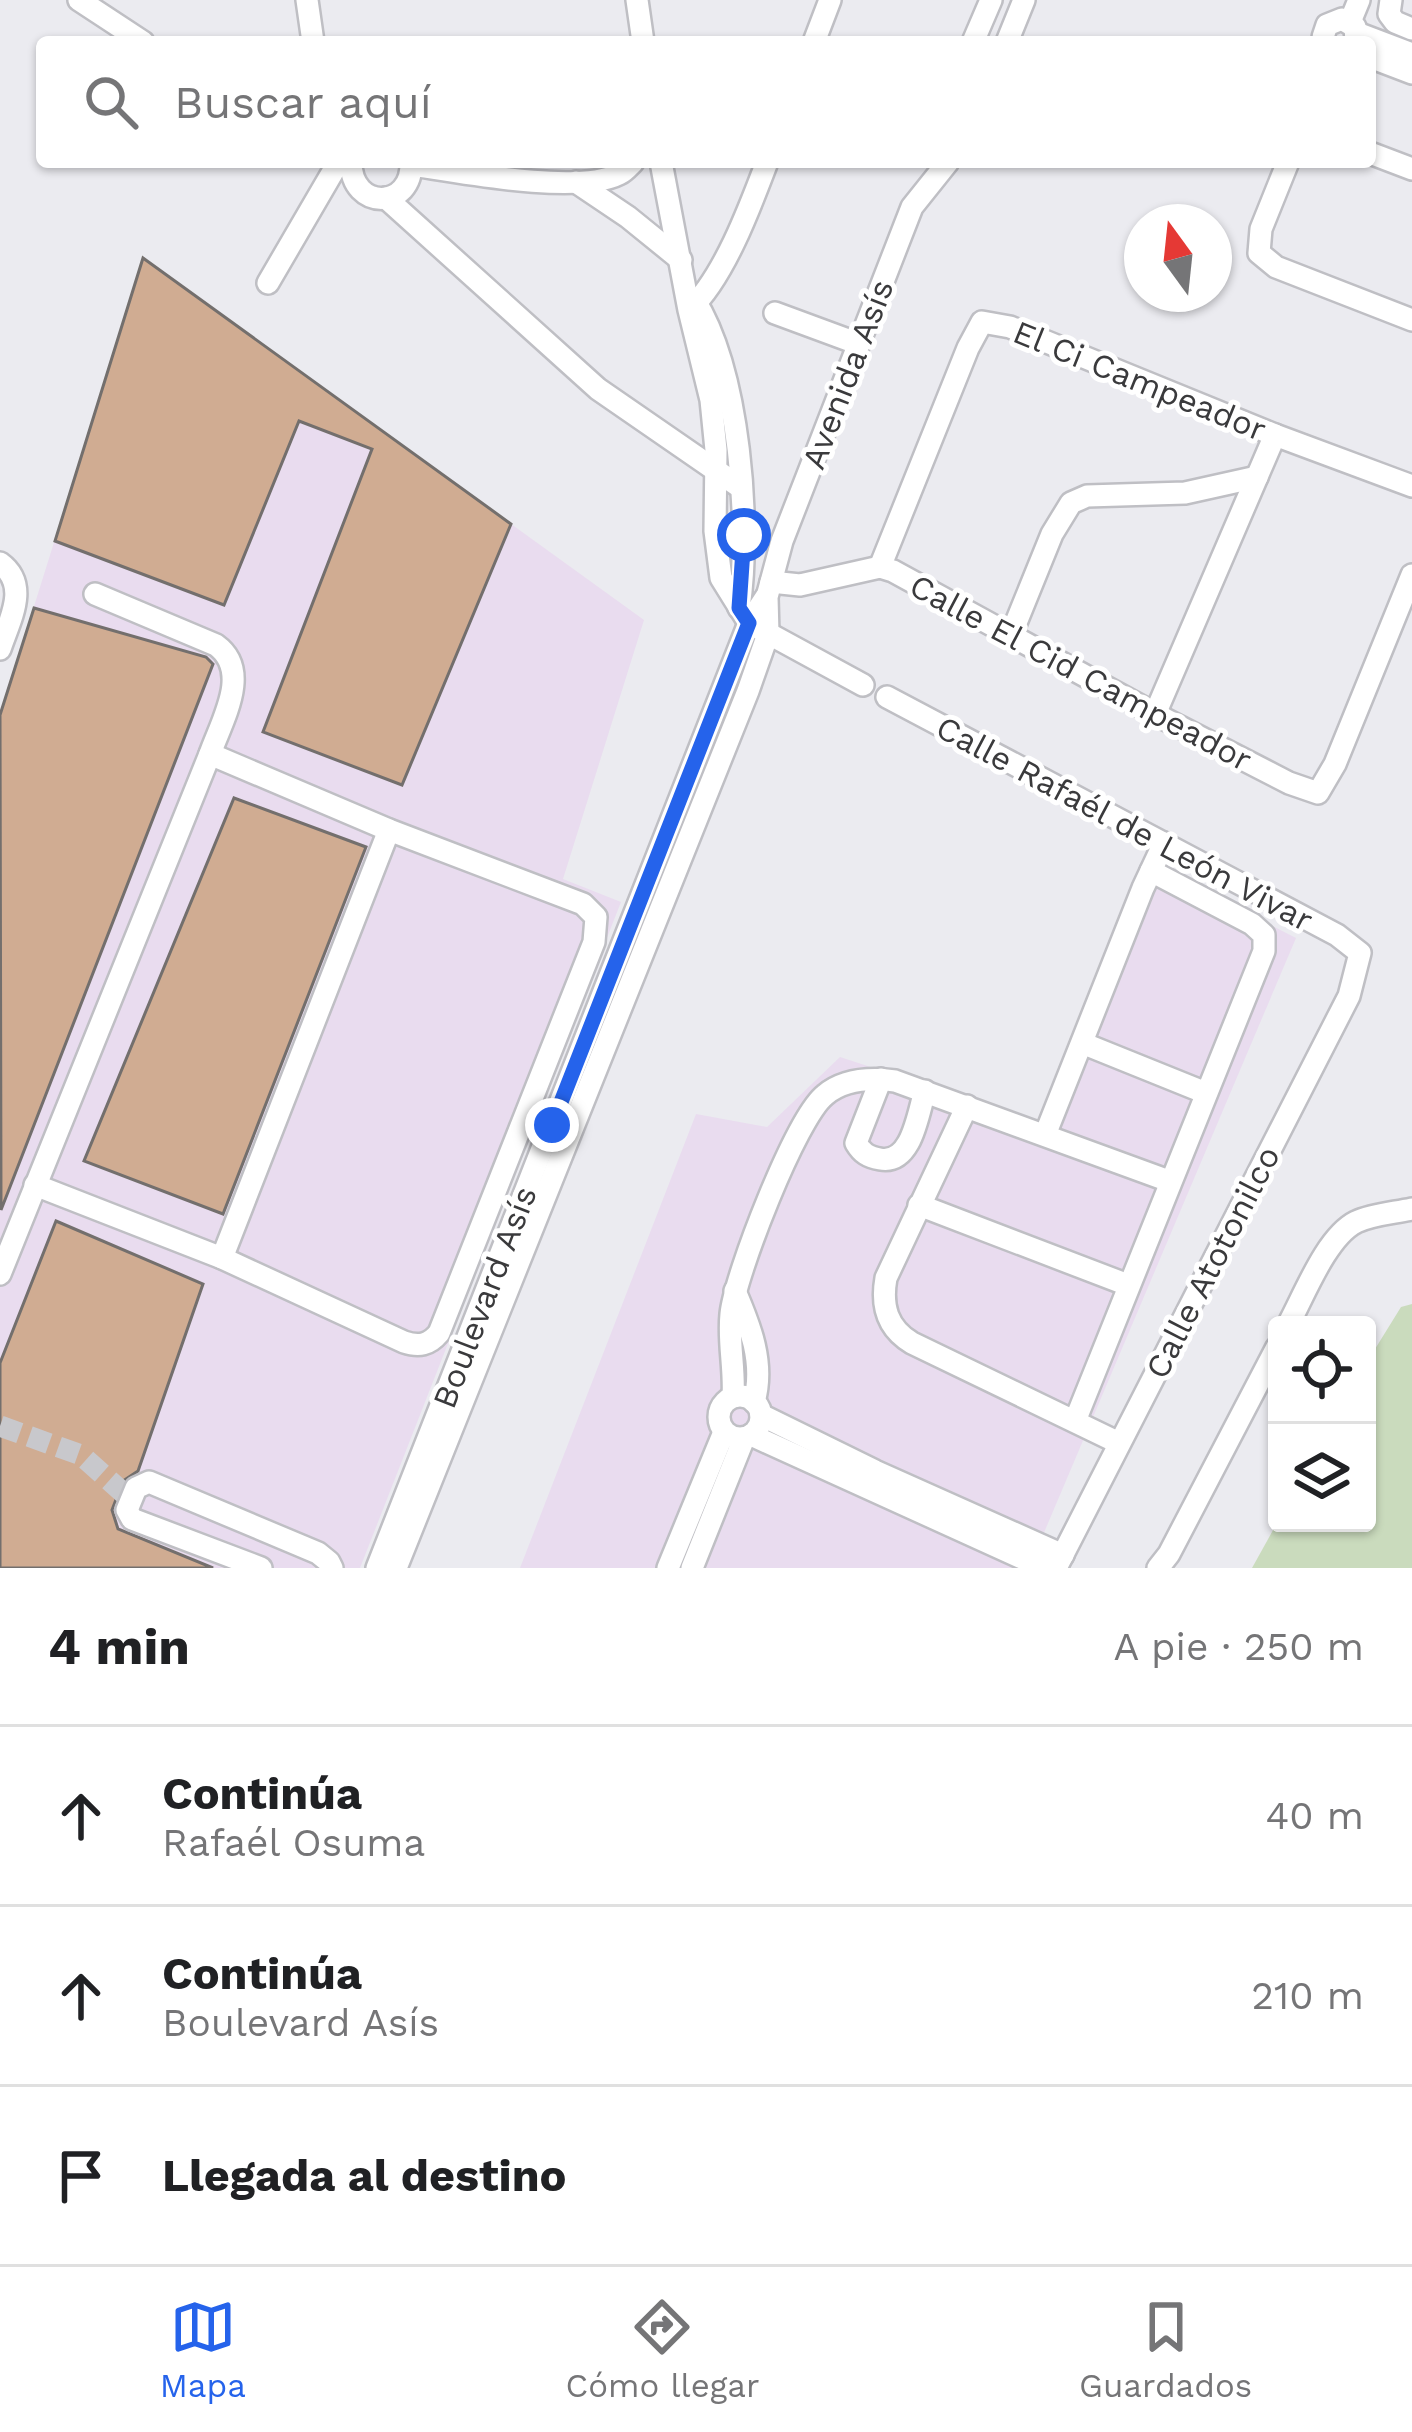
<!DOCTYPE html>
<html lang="es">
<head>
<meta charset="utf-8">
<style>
	:root { --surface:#fff; --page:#f6f6f6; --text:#202124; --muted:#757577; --line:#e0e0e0; --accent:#2563eb }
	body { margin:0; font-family:"Work Sans",sans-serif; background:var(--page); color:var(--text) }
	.controls { position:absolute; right:36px; bottom:36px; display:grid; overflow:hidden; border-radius:12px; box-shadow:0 3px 9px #0004 }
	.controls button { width:108px; height:108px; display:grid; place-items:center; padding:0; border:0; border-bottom:3px solid var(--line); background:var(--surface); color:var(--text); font:60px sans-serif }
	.compass { position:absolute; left:1124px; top:204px; width:108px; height:108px; border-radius:50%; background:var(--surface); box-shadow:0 3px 9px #0004; rotate:345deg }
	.stop { position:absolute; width:36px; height:36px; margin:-27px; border:9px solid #2563eb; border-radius:50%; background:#fff }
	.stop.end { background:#2563eb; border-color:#fff; box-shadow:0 3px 12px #0008 }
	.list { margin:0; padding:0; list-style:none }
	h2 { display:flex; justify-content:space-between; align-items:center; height:156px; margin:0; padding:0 48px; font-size:51px }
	h2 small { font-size:39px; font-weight:400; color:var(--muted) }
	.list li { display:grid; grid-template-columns:78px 1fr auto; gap:36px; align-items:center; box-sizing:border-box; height:180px; padding:0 48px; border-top:3px solid var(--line) }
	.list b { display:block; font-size:45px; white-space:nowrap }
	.list p { margin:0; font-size:39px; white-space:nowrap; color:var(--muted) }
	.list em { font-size:39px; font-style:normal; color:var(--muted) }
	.icon { flex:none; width:66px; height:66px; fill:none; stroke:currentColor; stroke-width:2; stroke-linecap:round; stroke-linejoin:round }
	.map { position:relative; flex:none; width:1412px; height:1568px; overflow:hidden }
	.search { position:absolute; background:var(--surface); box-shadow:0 3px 9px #0004; left:36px; right:36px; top:36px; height:132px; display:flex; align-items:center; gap:30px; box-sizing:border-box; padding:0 42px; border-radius:12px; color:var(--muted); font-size:45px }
	.sheet { height:696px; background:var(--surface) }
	nav { display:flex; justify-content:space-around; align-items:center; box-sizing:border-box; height:168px; border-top:3px solid var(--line); background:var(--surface); font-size:33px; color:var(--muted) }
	nav a { display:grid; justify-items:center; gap:6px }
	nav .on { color:var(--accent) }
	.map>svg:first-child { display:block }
	.commercial { fill:#e9dcef }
	.green { fill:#cadbbd }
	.building { fill:#d0ac92; stroke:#736f6d; stroke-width:3 }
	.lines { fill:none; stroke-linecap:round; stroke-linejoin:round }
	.minor-tunnel { stroke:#c8c8cc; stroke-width:21; stroke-dasharray:21 10; stroke-linecap:butt }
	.minor-casing { stroke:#bfbfc4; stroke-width:26 }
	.minor { stroke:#fff; stroke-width:21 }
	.route { stroke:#2563eb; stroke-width:15 }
	.labels { text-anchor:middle; stroke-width:10; stroke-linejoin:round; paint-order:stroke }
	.street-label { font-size:33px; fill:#3a3a3c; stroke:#fff }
</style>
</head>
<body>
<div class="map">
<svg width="1412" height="1568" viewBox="0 0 1412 1568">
	<rect width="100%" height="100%" fill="#ebebf0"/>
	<g class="commercial">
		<path d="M 143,258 L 644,620 L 563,879 L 621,902 L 360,1568 L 0,1568 L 0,715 Z"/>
		<path d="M 1146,861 L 1296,938 L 1029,1568 L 520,1568 L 696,1114 L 767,1127 L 840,1057 L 1042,1123 Z"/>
	</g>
	<path class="green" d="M 1412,1304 L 1412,1568 L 1252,1568 L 1277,1523 L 1367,1523 L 1367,1362 L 1401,1307 Z"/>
	<g class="building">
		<path d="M 143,258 L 511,524 L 402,785 L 263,732 L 372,449 L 299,421 L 224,605 L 55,541 Z"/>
		<path d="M 34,608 L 206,657 L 213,664 L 1,1210 L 0,715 Z"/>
		<path d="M 234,798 L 366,847 L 223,1214 L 84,1161 Z"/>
		<path d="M 56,1221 L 203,1284 L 138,1471 L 123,1481 L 112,1510 L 118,1529 L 213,1568 L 0,1568 L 0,1363 Z"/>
	</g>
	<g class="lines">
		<path class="minor-tunnel" d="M 0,1426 L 81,1455 L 129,1498"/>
		<defs>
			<g id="minor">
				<path d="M 79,0 L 143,42"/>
				<path d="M 307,0 L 313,42"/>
				<path d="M 637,0 L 643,42"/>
				<path d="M 1391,0 L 1389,14 L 1395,22 L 1412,29"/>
				<path d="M 1350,22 L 1359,0"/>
				<path d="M 1357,33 L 1412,54"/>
				<path d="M 814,42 L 830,0"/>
				<path d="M 973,42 L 991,0"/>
				<path d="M 1007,42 L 1024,0"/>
				<path d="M 1325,42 L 1323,37 L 1327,25 L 1342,19 L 1355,27 L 1356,42"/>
				<path d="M 1370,57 L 1412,73"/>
				<path d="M 1370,153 L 1412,169"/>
				<path d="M 351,162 C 351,211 413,210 411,162"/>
				<path d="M 661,162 L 689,310 L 711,400 L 716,450 L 715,531 L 721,578 L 749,623 L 863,685"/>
				<path d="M 1288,162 L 1261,229 L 1259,253 L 1276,267 L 1412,320"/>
				<path d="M 412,165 C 459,172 578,195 619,174 C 625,171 629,166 633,162"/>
				<path d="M 576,182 L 628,217 L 681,260"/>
				<path d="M 386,198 L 598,389 L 740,487"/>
				<path d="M 268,283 L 335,168"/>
				<path d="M 694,299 C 740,372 751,524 739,608"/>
				<path d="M 690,309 C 724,277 750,207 767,162"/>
				<path d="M 775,313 L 859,344"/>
				<path d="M 0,563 C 30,585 10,619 0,649"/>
				<path d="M 880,567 L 968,348 L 982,322 L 1010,327 L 1275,435 L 1412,486"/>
				<path d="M 771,582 L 800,585 L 880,567 L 893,571 L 1155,714 L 1289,783 L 1318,793 L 1335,764 L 1412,575"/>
				<path d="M 1011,635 L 1052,534 L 1071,503 L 1087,496 L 1185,493 L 1257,477"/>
				<path d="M 887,697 L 1337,935 L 1360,953 L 1349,996 L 1056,1568"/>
				<path d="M 1155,714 L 1275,435"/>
				<path d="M 1082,1043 L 1206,1093"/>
				<path d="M 881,1079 L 856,1143 C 862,1153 868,1157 880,1159 C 912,1165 918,1113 925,1091"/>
				<path d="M 967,1106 L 886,1278 C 881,1306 887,1328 912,1343 L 1119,1443"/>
				<path d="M 1045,1135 L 1143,888 L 1164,843"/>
				<path d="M 35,1185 L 222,1258 L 404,1342 C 419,1347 429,1345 439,1333 L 594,942 L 596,917 L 583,904 L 389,830 L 210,754"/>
				<path d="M 919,1205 L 1128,1285"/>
				<path d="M 222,1258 L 389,830"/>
				<path d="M 0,1274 L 210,754 C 222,720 252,671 216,645 L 95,594"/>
				<path d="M 735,1291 C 750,1326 765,1363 754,1402"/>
				<path d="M 1288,1325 C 1304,1296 1326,1237 1356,1222 C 1373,1214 1394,1213 1412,1209"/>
				<circle cx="740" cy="1417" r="21"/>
				<path d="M 733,1397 C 735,1369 728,1342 731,1314 C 735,1275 796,1118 825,1095 C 844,1079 872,1078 895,1081 L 1169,1181"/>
				<path d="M 761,1415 L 875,1471 L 1063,1555"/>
				<path d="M 1075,1421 L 1264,951 L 1264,935 L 1252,924 L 1151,871"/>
				<path d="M 751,1435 L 1044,1568"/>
				<path d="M 261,1568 L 132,1519 L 127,1510 L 136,1488 L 149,1482 L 318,1553 L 329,1562 L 332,1568"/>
				<path d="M 377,1568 L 749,623 L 766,597"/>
				<path d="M 396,1568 L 748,691 L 768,634 L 767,597 L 782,541 L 912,207 L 948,162"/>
				<path d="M 668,1568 L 724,1432"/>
				<path d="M 692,1568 L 744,1438"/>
				<path d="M 1158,1568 L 1169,1554 L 1277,1347"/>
			</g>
		</defs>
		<use href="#minor" class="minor-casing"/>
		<use href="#minor" class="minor"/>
	</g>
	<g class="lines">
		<path class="route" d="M 552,1125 L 749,623 L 739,608 L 744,535"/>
	</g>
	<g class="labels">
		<g class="street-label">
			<text transform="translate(847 374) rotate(-69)" y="12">Avenida Asís</text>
			<text transform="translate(1140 380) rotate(22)" y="12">El Ci Campeador</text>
			<text transform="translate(1081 672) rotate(28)" y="12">Calle El Cid Campeador</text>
			<text transform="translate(1125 823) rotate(28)" y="12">Calle Rafaél de León Vivar</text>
			<text transform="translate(1212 1262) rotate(-63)" y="12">Calle Atotonilco</text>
			<text transform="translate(484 1297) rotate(-69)" y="12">Boulevard Asís</text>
		</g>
	</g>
</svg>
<div class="controls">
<button><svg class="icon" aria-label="locate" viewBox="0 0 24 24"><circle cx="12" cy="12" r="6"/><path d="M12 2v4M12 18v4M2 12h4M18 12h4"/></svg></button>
<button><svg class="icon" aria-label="layers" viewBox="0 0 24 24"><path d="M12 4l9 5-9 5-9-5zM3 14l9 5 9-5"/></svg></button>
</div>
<svg class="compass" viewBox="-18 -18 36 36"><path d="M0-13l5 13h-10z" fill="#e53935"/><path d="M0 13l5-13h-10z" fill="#757577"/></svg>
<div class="stop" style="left:744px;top:535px"></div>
<div class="stop end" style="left:552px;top:1125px"></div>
<div class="search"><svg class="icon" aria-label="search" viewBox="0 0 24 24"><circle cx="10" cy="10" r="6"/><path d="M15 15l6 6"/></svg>Buscar aquí</div>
</div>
<section class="sheet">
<h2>4 min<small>A pie · 250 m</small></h2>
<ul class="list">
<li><svg class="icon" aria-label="ahead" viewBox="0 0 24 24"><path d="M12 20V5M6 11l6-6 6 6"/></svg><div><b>Continúa</b><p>Rafaél Osuma</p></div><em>40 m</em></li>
<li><svg class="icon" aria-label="ahead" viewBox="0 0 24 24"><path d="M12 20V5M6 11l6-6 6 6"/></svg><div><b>Continúa</b><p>Boulevard Asís</p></div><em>210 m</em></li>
<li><svg class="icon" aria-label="arrive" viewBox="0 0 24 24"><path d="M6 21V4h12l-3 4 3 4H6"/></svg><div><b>Llegada al destino</b></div></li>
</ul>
</section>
<nav>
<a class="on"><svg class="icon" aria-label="map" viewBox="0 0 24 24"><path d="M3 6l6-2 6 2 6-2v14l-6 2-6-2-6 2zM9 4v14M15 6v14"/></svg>Mapa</a>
<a><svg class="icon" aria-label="directions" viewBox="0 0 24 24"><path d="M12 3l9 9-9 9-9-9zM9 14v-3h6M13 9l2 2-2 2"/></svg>Cómo llegar</a>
<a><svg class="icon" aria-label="saved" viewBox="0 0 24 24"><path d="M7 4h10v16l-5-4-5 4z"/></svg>Guardados</a>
</nav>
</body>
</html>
